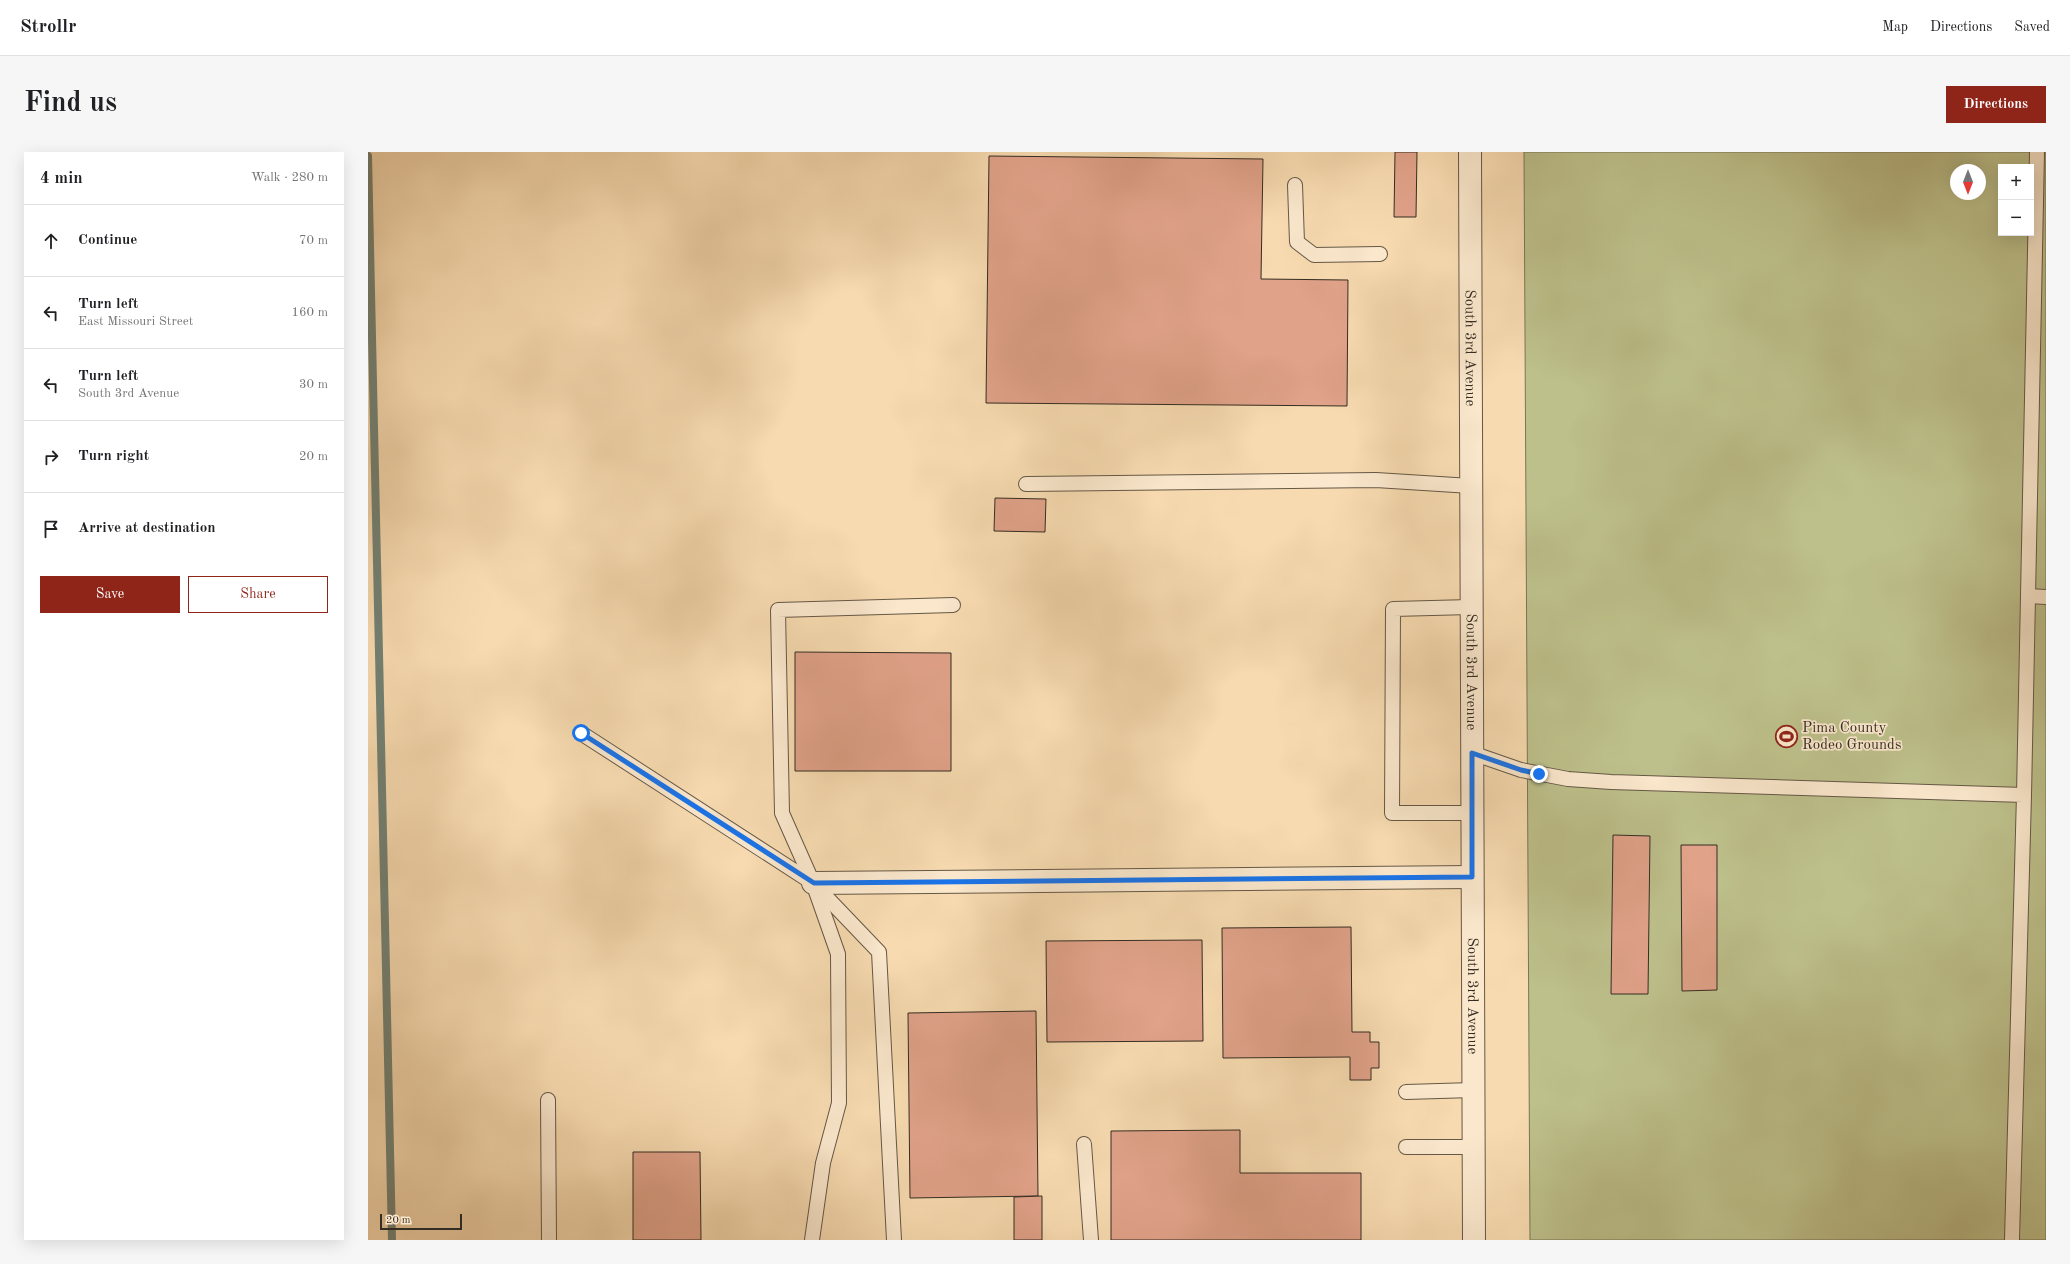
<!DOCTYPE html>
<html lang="en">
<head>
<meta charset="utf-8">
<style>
	:root { --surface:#fff; --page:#f6f6f6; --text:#202124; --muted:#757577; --line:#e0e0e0; --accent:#8f2418 }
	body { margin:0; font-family:"Old Standard TT",serif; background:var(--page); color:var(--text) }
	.controls { position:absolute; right:12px; top:12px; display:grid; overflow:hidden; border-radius:0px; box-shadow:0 4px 16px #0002 }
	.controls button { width:36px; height:36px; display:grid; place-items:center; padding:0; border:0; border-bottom:1px solid var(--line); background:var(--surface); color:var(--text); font:20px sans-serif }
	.compass { position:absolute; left:1582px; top:12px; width:36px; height:36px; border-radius:50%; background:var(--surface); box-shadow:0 4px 16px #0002; rotate:180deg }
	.scale { position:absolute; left:12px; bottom:10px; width:82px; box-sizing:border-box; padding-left:4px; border:2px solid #342d23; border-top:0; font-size:11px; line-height:14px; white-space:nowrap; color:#342d23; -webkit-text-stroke:3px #fae7cc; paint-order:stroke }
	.stop { position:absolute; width:12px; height:12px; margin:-9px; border:3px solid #1a73e8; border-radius:50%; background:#fff }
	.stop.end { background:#1a73e8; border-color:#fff; box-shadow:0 1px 4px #0008 }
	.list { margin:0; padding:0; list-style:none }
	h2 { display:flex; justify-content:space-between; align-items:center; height:52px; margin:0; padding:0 16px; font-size:17px }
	h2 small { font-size:13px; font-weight:400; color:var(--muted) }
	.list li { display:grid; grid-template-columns:26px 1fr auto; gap:12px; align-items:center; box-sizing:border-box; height:72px; padding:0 16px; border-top:1px solid var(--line) }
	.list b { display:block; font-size:15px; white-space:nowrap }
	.list p { margin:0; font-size:13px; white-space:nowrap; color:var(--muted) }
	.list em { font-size:13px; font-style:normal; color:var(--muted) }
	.actions { display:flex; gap:8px; padding:12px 16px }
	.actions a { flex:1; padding:9px 0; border:1px solid var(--accent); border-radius:0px; text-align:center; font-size:14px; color:var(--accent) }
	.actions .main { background:var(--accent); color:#fff }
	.icon { flex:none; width:22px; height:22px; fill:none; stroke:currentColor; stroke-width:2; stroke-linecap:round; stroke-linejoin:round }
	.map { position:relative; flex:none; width:1678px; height:1088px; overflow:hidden; border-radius:0px }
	header { display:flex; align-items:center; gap:24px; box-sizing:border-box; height:56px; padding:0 20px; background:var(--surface); border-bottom:1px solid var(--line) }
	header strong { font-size:19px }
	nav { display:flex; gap:22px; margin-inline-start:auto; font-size:14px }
	.intro { display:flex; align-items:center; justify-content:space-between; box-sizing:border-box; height:96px; padding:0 24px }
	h1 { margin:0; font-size:28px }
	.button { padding:10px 18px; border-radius:0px; background:var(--accent); color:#fff; font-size:14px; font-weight:700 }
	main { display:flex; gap:24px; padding:0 24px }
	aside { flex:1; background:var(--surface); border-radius:0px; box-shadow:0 4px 16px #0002 }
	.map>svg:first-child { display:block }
	.green { fill:#bdc08b; stroke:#787657; fill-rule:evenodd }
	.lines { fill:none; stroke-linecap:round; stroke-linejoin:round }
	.stream { stroke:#738275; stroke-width:8 }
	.building { fill:#e0a289; stroke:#342d23 }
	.lane-casing { stroke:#655846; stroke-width:16 }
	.street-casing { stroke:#655846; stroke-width:24 }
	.lane { stroke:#fae7cc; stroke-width:14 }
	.street { stroke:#fae7cc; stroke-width:22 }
	.route { stroke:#1a73e8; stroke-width:5 }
	.labels { text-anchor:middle; stroke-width:3.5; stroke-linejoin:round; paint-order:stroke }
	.street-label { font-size:15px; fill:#342d23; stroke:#fae7cc }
	.poi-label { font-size:15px; fill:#342d23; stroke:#fae7cc; text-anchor:start }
</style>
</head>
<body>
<header>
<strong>Strollr</strong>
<nav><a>Map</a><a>Directions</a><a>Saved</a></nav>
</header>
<div class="intro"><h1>Find us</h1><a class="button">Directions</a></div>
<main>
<aside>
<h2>4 min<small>Walk · 280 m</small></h2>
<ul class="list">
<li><svg class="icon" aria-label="ahead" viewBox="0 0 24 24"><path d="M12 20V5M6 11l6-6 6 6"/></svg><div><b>Continue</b></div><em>70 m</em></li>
<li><svg class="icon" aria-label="left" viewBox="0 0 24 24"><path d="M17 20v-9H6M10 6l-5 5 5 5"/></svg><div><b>Turn left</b><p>East Missouri Street</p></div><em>160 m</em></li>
<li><svg class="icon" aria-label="left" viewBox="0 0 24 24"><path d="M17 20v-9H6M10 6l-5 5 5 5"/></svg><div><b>Turn left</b><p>South 3rd Avenue</p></div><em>30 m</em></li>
<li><svg class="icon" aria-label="right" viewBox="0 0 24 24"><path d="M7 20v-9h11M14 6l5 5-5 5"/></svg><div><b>Turn right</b></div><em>20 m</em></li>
<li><svg class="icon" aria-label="arrive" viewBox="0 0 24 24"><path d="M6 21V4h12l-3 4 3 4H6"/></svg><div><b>Arrive at destination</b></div></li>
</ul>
<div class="actions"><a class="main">Save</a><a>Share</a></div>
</aside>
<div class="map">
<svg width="1678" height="1088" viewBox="0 0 1678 1088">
	<rect width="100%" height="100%" fill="#f7dab0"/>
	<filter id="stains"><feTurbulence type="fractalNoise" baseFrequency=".005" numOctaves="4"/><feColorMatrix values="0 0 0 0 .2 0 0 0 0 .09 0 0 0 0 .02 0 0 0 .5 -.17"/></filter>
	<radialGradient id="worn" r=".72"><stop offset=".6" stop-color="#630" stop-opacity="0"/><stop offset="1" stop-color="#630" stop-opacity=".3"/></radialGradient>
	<path class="green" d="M 1156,0 L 1678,0 L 1678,1088 L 1162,1088 ZM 1633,15 L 1663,15 L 1663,81 L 1633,81 ZM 1588,18 L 1612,18 L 1612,42 L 1588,42 Z"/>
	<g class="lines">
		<path class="stream" d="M 0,4 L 24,1088"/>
	</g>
	<g class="building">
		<path d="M 1027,0 L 1049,0 L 1048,65 L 1026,65 Z"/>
		<path d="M 621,4 L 895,7 L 893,127 L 980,128 L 979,254 L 618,251 Z"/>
		<path d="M 627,346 L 678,347 L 677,380 L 626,379 Z"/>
		<path d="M 427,500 L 583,501 L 583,619 L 427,619 Z"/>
		<path d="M 1245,683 L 1282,684 L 1280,842 L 1243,842 Z"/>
		<path d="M 1313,693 L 1349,693 L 1349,838 L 1314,839 Z"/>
		<path d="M 983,775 L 984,880 L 1002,880 L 1002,890 L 1011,890 L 1011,916 L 1003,916 L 1003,928 L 982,928 L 982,905 L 855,906 L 854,776 Z"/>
		<path d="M 834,788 L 835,889 L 679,890 L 678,789 Z"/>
		<path d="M 668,859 L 670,1044 L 542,1046 L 540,861 Z"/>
		<path d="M 872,978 L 872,1021 L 993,1021 L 993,1088 L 743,1088 L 743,979 Z"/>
		<path d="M 265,1000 L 332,1000 L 333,1088 L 265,1088 Z"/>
		<path d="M 674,1044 L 674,1088 L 646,1088 L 646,1045 Z"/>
	</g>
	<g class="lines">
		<defs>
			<g id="lane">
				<path d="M 927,33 L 929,90 L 946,103 L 1012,102"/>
				<path d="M 658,332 L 1008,328 L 1103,334"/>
				<path d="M 1660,444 L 1669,0"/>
				<path d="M 1103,455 L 1025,457 L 1024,661 L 1104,661"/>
				<path d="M 213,581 L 445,731 L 511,800 L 526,1088"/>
				<path d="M 1104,601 L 1153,618 L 1200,627 L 1243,630 L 1656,643 L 1644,1088"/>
				<path d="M 1656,643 L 1660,444 L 1678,445"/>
				<path d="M 1038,940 L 1105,938"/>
				<path d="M 180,948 L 181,1088"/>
				<path d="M 716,992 L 723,1088"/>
				<path d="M 1038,995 L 1105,995"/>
				<path d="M 444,1088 L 455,1011 L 471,951 L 470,802 L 445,731 L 414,661 L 410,458 L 585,453"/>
			</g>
			<g id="street">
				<path id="s1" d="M 1102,0 L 1106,1088"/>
				<path d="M 445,731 L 1104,725"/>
			</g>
		</defs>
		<use href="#lane" class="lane-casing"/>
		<use href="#street" class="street-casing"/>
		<use href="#lane" class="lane"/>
		<use href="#street" class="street"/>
	</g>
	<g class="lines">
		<path class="route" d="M 213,581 L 446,731 L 1104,725 L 1104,601 L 1153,618 L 1171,622"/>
	</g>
	<defs>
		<symbol id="stadium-ring" viewBox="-11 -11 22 22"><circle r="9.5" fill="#fae7cc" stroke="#8f2418" stroke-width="1.5"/><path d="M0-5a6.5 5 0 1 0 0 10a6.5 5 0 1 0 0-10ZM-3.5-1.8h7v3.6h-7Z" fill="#8f2418"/></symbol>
	</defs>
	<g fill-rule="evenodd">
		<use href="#stadium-ring" x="1406" y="572" width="25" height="25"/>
	</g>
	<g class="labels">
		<g class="street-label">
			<text dy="5" stroke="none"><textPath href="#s1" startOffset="196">South 3rd Avenue</textPath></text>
			<text dy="5" stroke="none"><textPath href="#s1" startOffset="520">South 3rd Avenue</textPath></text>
			<text dy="5" stroke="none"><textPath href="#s1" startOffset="844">South 3rd Avenue</textPath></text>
		</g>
		<g class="poi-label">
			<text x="1434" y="580">Pima County<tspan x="1434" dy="17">Rodeo Grounds</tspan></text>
		</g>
	</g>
	<rect width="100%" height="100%" filter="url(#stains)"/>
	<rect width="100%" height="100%" fill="url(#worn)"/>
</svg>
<div class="controls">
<button>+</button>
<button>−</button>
</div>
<svg class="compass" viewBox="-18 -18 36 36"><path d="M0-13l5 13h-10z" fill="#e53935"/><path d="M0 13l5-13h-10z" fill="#757577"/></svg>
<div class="scale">20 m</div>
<div class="stop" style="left:213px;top:581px"></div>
<div class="stop end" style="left:1171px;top:622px"></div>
</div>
</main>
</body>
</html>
